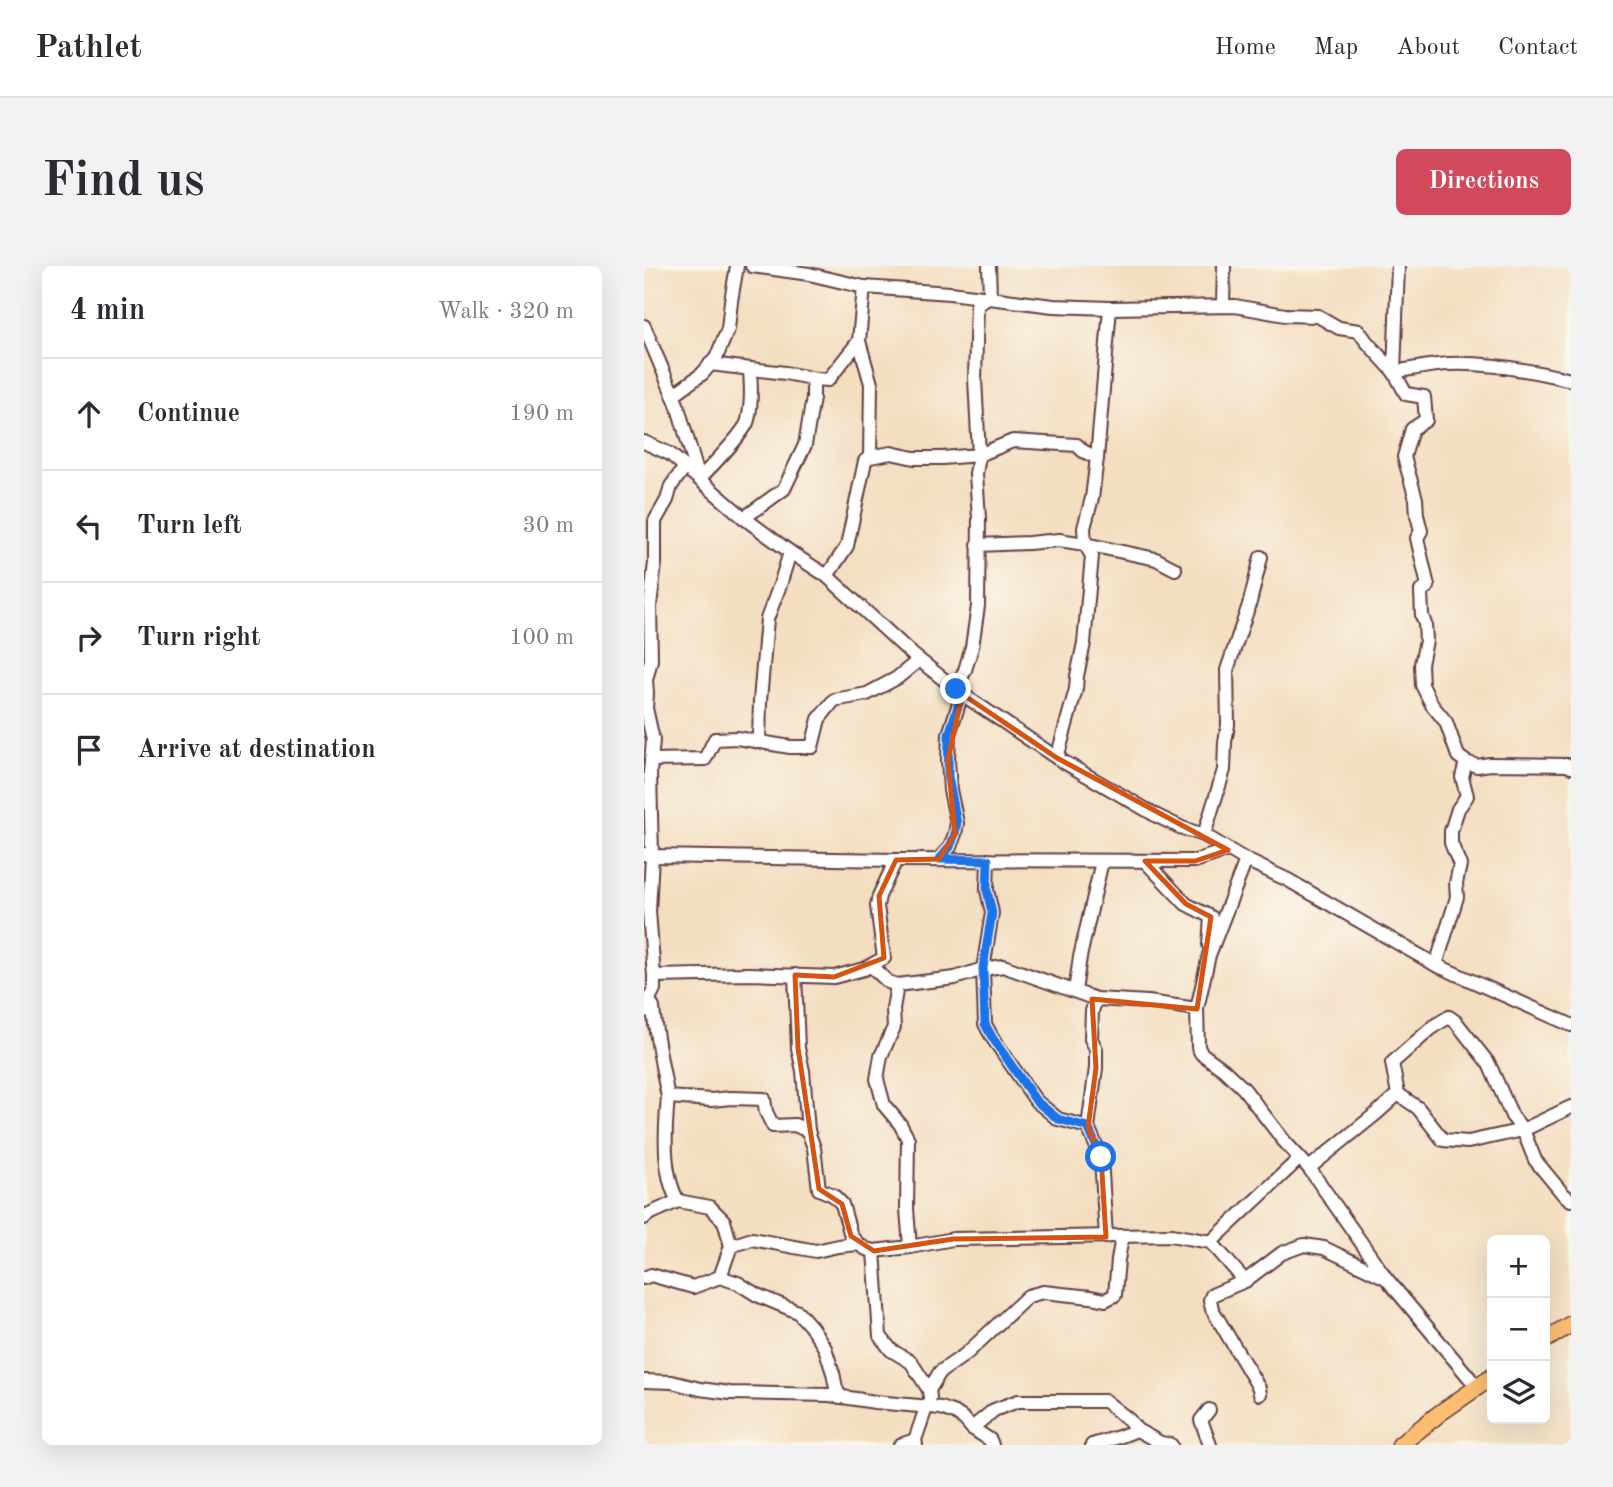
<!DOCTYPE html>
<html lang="en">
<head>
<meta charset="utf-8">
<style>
	:root { --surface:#fff; --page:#f2f2f3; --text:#2b2b33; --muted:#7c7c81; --line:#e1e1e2; --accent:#d1495b }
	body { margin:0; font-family:"Old Standard TT",serif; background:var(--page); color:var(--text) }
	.controls { position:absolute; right:21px; bottom:21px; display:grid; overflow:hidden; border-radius:10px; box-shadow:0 7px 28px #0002 }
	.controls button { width:63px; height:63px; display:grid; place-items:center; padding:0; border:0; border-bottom:2px solid var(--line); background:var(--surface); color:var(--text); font:35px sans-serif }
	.stop { position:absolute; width:21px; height:21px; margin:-16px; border:5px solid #1a73e8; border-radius:50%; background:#fff }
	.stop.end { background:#1a73e8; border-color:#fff; box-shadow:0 2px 7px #0008 }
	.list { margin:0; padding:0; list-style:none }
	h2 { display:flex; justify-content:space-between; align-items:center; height:91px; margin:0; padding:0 28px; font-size:30px }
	h2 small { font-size:23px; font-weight:400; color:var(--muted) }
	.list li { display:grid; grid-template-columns:46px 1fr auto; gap:21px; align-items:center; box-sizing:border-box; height:112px; padding:0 28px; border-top:2px solid var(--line) }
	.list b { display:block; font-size:26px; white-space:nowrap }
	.list em { font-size:23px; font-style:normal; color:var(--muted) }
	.icon { flex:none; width:38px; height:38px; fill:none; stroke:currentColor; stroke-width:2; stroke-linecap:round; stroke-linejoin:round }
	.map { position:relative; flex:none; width:927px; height:1179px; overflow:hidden; border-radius:10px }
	header { display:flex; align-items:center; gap:42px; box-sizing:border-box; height:98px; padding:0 35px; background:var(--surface); border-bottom:2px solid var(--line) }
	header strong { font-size:33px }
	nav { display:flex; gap:38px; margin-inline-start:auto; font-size:24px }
	.intro { display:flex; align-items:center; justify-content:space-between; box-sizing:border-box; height:168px; padding:0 42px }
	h1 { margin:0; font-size:49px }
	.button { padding:18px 32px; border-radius:10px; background:var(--accent); color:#fff; font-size:24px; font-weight:700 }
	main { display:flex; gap:42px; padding:0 42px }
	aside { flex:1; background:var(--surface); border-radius:10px; box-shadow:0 7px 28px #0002 }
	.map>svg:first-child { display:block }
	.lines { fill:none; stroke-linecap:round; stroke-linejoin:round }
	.minor-casing { stroke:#633c41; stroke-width:16 }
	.major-casing { stroke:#633c41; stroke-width:19 }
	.minor { stroke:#fff; stroke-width:12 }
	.major { stroke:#fcbd6f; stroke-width:16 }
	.route { stroke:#1a73e8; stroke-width:9 }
	.marked { fill:none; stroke:#d8530f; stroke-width:5; stroke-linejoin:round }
</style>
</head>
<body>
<header>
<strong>Pathlet</strong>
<nav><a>Home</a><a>Map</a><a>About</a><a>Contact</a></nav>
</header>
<div class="intro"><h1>Find us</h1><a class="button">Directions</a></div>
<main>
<aside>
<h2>4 min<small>Walk · 320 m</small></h2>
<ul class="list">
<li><svg class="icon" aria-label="ahead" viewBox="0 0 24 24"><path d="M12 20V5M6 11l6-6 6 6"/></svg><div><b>Continue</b></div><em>190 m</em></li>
<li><svg class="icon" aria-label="left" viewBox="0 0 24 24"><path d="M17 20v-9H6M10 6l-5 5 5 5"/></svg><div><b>Turn left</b></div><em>30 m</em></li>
<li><svg class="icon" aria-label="right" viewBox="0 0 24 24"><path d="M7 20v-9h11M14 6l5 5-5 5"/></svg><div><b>Turn right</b></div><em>100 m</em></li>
<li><svg class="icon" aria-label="arrive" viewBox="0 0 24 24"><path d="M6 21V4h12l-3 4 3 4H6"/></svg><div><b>Arrive at destination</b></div></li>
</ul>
</aside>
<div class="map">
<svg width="927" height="1179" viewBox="0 0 927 1179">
	<rect width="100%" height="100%" fill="#fbf7ec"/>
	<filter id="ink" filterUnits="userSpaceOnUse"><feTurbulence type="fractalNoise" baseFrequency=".0143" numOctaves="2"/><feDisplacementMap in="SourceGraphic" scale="14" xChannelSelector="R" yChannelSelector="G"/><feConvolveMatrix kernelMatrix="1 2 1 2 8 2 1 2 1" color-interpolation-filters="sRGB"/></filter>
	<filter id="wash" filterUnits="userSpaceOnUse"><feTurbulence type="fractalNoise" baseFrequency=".00686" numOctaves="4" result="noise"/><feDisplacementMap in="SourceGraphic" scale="28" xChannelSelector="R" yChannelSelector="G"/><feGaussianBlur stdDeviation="1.57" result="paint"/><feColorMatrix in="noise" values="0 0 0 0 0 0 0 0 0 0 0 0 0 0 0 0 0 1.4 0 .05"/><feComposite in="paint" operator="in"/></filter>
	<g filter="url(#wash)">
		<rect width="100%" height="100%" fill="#f3dec0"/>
	</g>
	<g filter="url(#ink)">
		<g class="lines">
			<defs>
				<g id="minor">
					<path d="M 108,0 L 165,8 L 220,21 L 306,27 L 409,40 L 466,42 L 591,40 L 641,49 L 674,50 L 695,62 L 715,65 L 722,75 L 750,106 L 762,128 L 780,131 L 782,154 L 768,163 L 760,191 L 772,233 L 773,249 L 777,265 L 773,272 L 784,320 L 777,325 L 778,350 L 781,358 L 782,375 L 777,398 L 778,419 L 788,439 L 802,456 L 814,490 L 822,496 L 833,500 L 846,498 L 924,499 L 927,501"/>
					<path d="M 220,21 L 215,75 L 227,118 L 226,191"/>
					<path d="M 579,39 L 580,0"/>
					<path d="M 0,60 L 33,138 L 55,213 C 65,203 102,165 104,154 C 108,137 107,120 106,104"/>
					<path d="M 66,98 L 141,107 L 172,113"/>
					<path d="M 750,106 C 768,103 786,99 804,98 C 842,96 890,105 927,114"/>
					<path d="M 750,106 L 754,0"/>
					<path d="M 29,129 L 58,108 L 72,92 L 84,63 L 87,35 L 93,0"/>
					<path d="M 0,176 L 26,188 L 100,252 L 146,286 L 183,310 L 269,389 L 318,428 L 413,492 L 513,550 L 538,562 L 560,569 L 602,594 L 644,614 L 792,699 L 927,759"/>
					<path d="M 100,252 L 140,223 L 161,179 L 169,132 L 169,118 L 172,113 L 184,114 L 215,75"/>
					<path d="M 334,279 L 385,277 L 415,274 L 441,278 L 512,293 L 531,303"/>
					<path d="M 183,310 L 203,280 L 221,195 L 226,191 L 247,187 L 270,192 L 298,192 L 335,189 L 369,175 L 433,179 L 439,185 L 453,192"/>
					<path d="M 312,423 L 321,404 L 328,381 L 334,340 L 335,252 L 332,208 L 335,189 L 331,113 L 333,39 L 346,31 L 345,0"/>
					<path d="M 115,476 L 116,435 L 123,353 L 136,319 L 146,286"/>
					<path d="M 413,492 L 432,423 L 433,410 L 440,377 L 448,290 L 441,278 L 440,262 L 448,232 L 453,192 L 466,42"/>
					<path d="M 7,494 L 61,493 L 71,473 L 93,472 L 146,481 L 168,481 L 175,453 L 190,434 L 223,428 L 253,412 L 275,394"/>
					<path d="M 560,569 L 580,504 L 581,476 L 584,459 L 583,404 L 606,336 L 617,291"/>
					<path d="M 0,588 L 8,590 L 252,594 L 551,595 L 584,584"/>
					<path d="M 295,593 L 306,581 L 311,568 L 313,557 L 306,524 L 304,494 L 305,468 L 318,428"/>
					<path d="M 344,594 L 343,624 L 348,647 L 339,703 L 341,758 L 348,771 L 392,835 L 414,853 L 444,861"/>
					<path d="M 602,594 L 565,689 L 553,743 L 554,781 L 557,787 L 580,804 L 600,823 L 640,875 L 665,902 L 742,1012 L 834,1122"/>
					<path d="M 501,595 L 542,638 L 567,651 L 565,679"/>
					<path d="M 792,699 L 813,631 L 812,617 L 816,599 L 807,577 L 807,565 L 814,543 L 823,530 L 818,511 L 822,496"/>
					<path d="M 227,700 L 244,716 L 253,719 L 311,712 L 339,703 L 359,700 L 452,733 L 504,736 L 553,743"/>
					<path d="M 151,709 L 154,782 L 159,805 L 164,865"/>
					<path d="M 10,710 L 106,708 L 190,711 L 220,703 L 240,692 L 233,640 L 235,630 L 252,594"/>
					<path d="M 253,719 L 249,743 L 250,761 L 237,790 L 233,813 L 240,839 L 256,858 L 264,873 L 263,943 L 266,981"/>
					<path d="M 431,725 L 436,691 L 458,595"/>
					<path d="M 452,733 L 448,745 L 447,773 L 452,783 L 452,802 L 444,861 L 457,891 L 462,971"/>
					<path d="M 9,742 C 12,772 18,801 24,831 L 67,834 L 87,832 L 120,833 L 122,846 L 129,860 L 151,859 L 164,865 L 170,882 L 175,923 L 189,929 L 198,938 L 207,970 L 214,978 L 222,983 L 230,985 L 266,981 L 309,973 L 527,969 L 567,976 L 656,892"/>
					<path d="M 0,745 L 9,742 L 5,733 L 10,723 L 10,710 L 5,645 L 8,590 L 6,507 L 9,474 L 2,442 L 3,427 L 2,414 L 7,394 L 6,340 L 11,297 L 11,255 L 23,234 L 27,220 L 41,201"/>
					<path d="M 754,828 L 774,842 L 799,874 L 824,876 L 879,864 L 927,841"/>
					<path d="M 24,831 C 21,863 18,907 34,935"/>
					<path d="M 665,902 L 733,847 L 754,828 L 748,797 L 790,760 L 805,751 L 812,756 L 845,798 L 868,850 L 879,864 L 891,894 L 919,928 L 927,934"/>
					<path d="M 0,952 L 3,949 L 34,935 L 66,941 L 80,955 L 87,980"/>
					<path d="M 567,976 L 601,1015"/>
					<path d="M 230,985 L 236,1070 L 247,1084 L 267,1096 L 285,1124 L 286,1132"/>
					<path d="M 76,1011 L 87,980 L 108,973 L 172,985 L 194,980 L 214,978"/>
					<path d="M 0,1012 L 7,1009 L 49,1021 L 76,1011 L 94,1017 L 113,1029 L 154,1046 L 168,1062 L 181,1082 L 189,1107 L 192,1122 L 196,1131"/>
					<path d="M 0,1115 L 28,1116 L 56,1123 L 86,1127 L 186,1129 L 231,1136 L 297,1142 L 311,1147 L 320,1153 L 328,1162 L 346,1174 L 348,1179"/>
					<path d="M 285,1124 L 296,1106 L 322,1088 L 384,1030 L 399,1026 L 447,1031 L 461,1034 L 471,1029 L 474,994 L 478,971"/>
					<path d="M 616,1128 L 615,1122 L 568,1043 L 566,1034 L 568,1029 L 601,1015 L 638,987 L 660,979 L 680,982 L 742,1012"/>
					<path d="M 565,1144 L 557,1154 L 566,1179"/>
					<path d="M 328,1162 L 350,1144 L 374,1135 L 461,1135 L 485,1154 L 493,1164 L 517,1177 L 527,1179"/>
					<path d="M 256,1179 L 271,1174"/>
					<path d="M 272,1179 L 271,1174 L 283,1139"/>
					<path d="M 448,1179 L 475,1171 L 493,1164"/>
				</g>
				<g id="major">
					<path d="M 901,1074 L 927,1058"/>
					<path d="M 756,1179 L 796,1147 L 848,1111"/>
				</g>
			</defs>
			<use href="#minor" class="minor-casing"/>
			<use href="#major" class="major-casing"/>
			<use href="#minor" class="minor"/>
			<use href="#major" class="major"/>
		</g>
	</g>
	<g class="lines" filter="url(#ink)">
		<path class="route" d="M 312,423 L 318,428 L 305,468 L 304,510 L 313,557 L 311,568 L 306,581 L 296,593 L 344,594 L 343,624 L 348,647 L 339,702 L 341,758 L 348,771 L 392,835 L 414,853 L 444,861 L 457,891"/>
	</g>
	<path class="marked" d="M 318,428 L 413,492 L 584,584 L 551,595 L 501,595 L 542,638 L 567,651 L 553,743 L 448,733 L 452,802 L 444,861 L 457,891 L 462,971 L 309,973 L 230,985 L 207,970 L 198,938 L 175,923 L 154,782 L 151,709 L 190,711 L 240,692 L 235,630 L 252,594 L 295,593 L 311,568 L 304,494 Z"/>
</svg>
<div class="controls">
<button>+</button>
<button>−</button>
<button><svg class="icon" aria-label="layers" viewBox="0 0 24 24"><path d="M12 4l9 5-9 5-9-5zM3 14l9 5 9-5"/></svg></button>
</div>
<div class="stop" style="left:457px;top:891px"></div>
<div class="stop end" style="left:312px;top:423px"></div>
</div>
</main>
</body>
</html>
